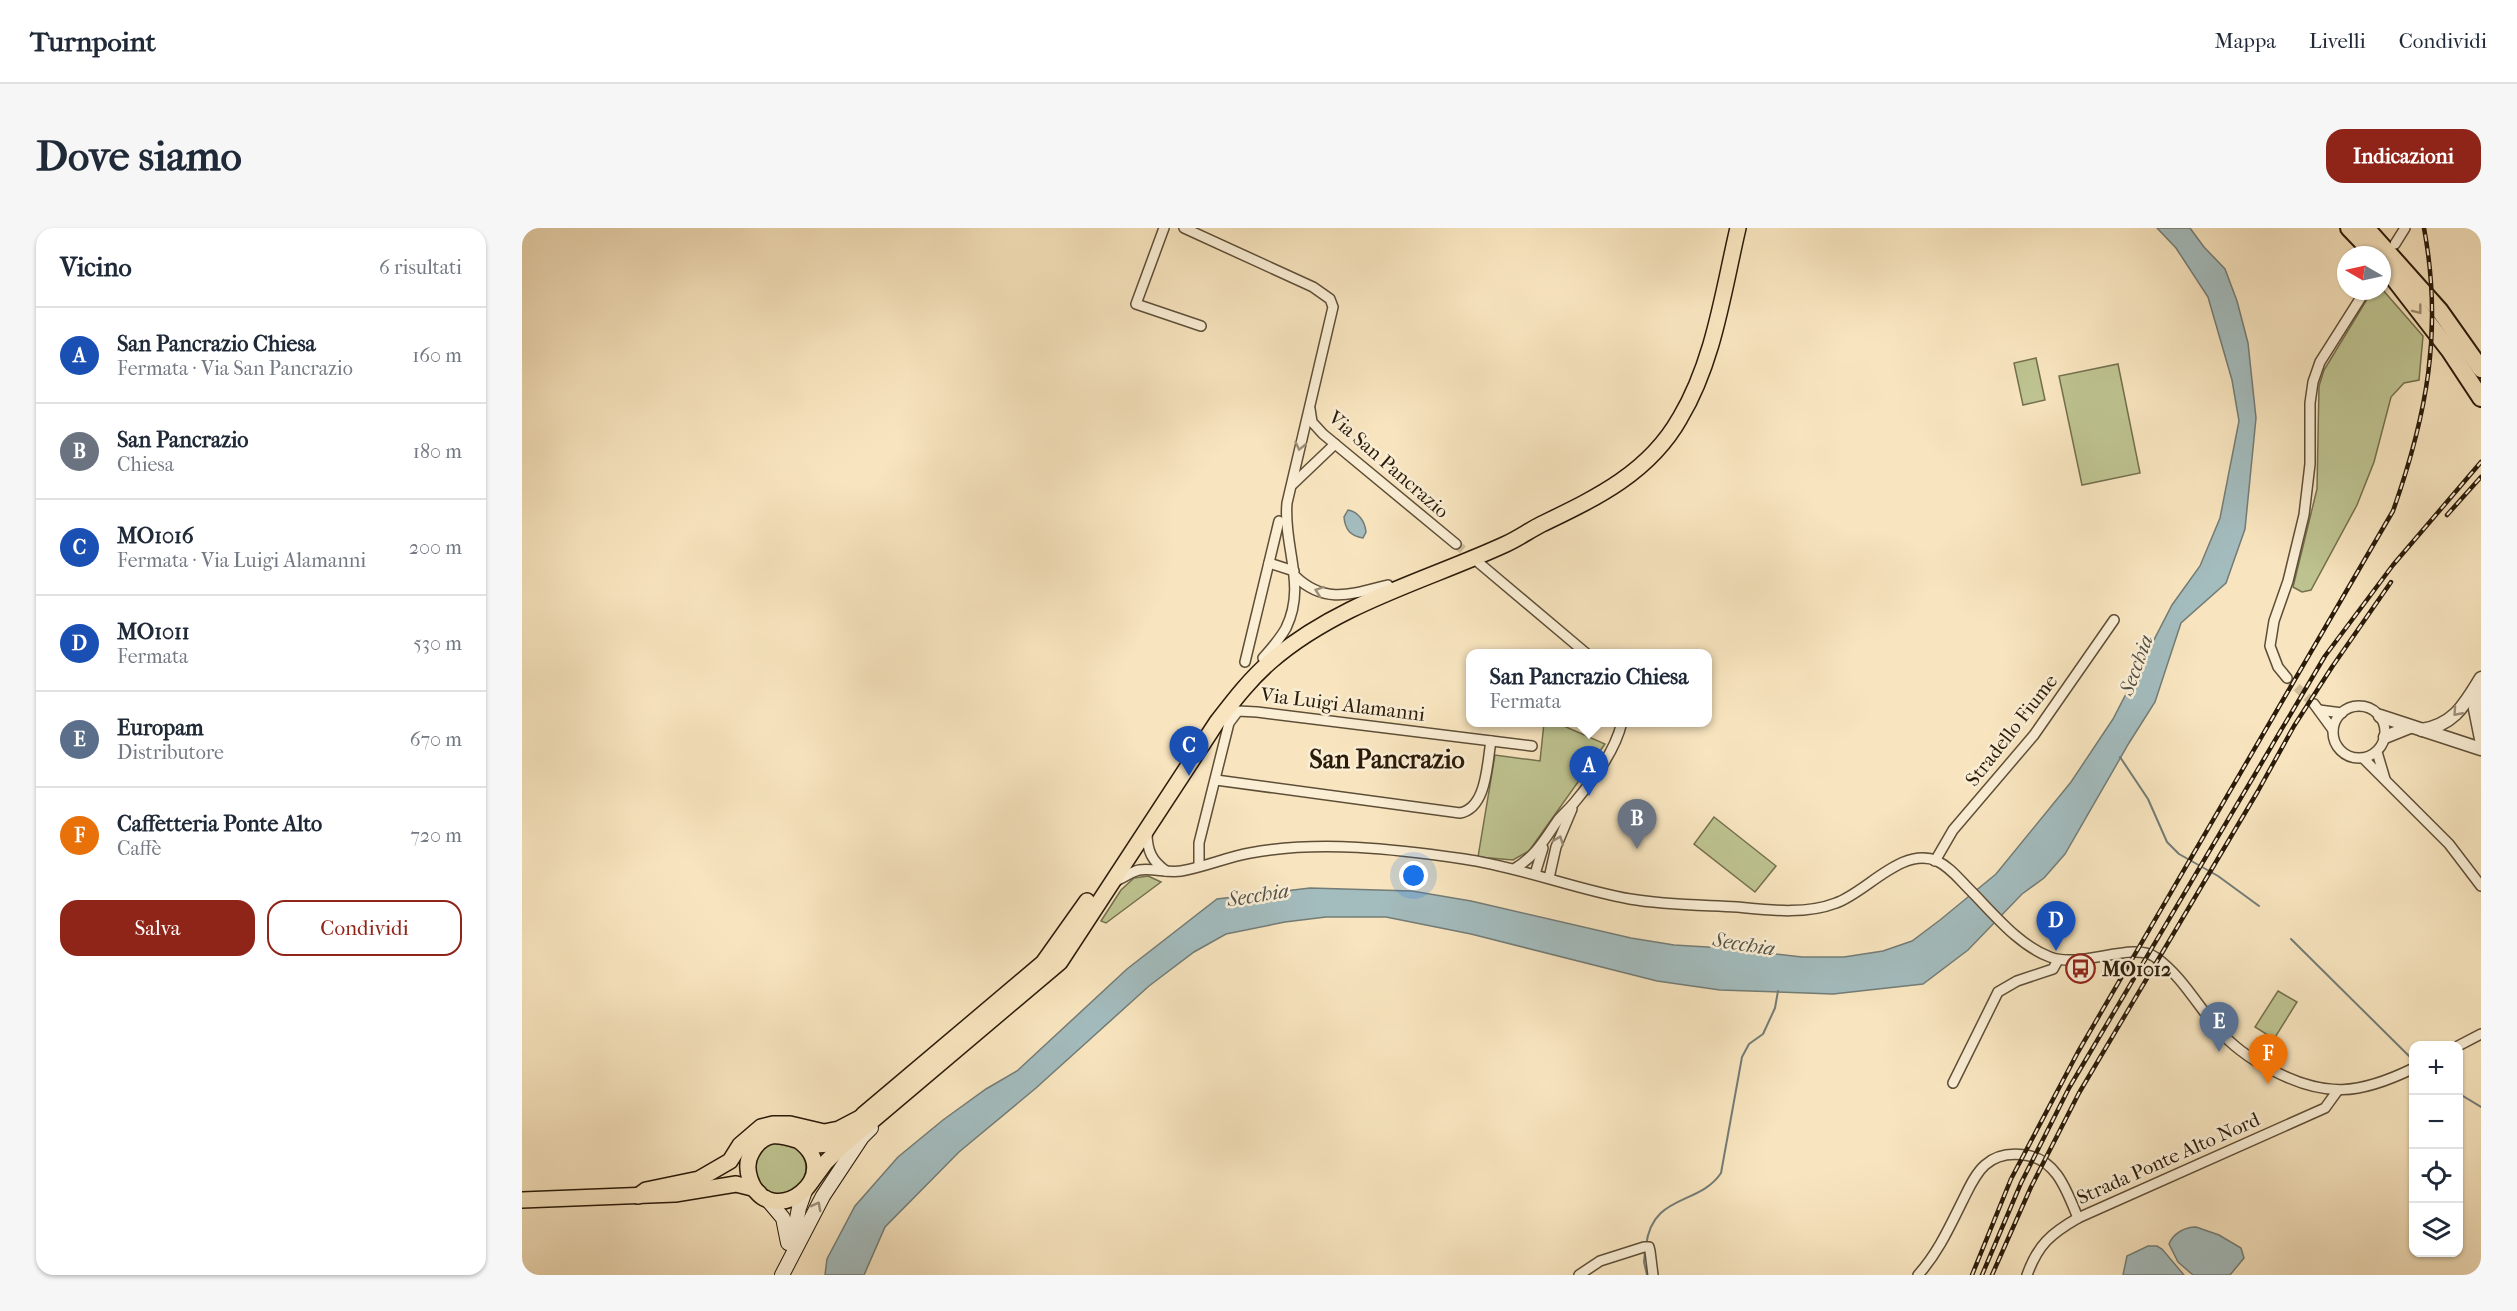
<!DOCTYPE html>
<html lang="it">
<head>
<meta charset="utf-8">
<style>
	:root { --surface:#fff; --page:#f6f6f7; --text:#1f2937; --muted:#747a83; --line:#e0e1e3; --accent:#8f2418 }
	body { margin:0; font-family:"IM FELL French Canon",serif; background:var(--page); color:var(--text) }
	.controls { position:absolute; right:18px; bottom:18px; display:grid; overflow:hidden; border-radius:12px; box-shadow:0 2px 4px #0004 }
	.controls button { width:54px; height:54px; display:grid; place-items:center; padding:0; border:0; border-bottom:2px solid var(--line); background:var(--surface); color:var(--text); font:30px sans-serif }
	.compass { position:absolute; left:1815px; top:18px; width:54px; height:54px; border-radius:50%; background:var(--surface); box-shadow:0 2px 4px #0004; rotate:279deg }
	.you { position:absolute; left:892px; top:648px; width:21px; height:21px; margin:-15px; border:4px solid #fff; border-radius:50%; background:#1a73e8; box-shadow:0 0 0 9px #1a73e833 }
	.badge { display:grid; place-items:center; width:39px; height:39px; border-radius:50%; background:var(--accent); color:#fff; font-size:20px; font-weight:700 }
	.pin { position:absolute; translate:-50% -50px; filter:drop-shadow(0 2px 3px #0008) }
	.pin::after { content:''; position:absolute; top:32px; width:21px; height:18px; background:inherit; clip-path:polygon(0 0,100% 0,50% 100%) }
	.popup { position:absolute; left:944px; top:421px; width:246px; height:78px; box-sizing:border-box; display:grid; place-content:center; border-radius:12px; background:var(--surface); filter:drop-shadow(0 2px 4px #0005); font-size:20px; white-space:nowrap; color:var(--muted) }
	.popup b { font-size:22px; color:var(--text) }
	.popup::after { content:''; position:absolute; left:50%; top:100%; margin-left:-12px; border:12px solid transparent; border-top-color:var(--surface) }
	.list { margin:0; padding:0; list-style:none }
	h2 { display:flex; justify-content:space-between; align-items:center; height:78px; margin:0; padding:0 24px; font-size:26px }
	h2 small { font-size:20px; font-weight:400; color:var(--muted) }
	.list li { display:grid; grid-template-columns:39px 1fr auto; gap:18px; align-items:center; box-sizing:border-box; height:96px; padding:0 24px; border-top:2px solid var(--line) }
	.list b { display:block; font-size:22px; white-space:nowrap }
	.list p { margin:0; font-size:20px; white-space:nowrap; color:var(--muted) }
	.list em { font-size:20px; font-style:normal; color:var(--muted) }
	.actions { display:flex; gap:12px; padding:18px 24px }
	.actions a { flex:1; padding:14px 0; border:2px solid var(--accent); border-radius:18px; text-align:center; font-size:21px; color:var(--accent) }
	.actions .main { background:var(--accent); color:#fff }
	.icon { flex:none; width:33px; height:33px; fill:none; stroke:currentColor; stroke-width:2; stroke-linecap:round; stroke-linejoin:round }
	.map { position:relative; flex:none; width:1959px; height:1047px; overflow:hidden; border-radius:18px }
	header { display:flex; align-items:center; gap:36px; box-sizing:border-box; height:84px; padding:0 30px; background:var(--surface); border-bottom:2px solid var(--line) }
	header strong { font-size:28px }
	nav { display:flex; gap:33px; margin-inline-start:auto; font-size:21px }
	.intro { display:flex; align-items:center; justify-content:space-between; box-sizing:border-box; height:144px; padding:0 36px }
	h1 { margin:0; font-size:42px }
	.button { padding:15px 27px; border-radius:18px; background:var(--accent); color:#fff; font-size:21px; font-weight:700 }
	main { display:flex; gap:36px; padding:0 36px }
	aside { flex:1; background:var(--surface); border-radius:18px; box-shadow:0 2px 4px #0004 }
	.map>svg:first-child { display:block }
	.green { fill:#bec491; stroke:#74704e; stroke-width:1.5 }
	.water { fill:#a3bcbe; stroke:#737c76; stroke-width:1.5 }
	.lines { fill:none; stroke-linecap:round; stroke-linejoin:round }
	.stream { stroke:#737c76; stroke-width:2 }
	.minor-tunnel { stroke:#cfbd9b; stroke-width:9; stroke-dasharray:9 4.5; stroke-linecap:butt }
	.minor-casing { stroke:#5e4e37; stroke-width:12 }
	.tertiary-casing { stroke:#5e4e37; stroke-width:15 }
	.secondary-casing { stroke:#2a1b0a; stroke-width:16 }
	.primary-casing { stroke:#2a1b0a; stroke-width:18 }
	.trunk-casing { stroke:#2a1b0a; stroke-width:20 }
	.minor { stroke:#faeed5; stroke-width:9 }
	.tertiary { stroke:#faeed5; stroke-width:12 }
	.secondary { stroke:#faeed5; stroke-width:14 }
	.primary { stroke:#f8e5bf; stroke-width:15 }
	.trunk { stroke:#f8e5bf; stroke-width:16 }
	.rail-casing { stroke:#2a1b0a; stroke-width:4.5 }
	.rail { stroke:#faeed5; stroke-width:2; stroke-dasharray:7; stroke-linecap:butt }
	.oneway { stroke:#9b8a6e }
	.oneway2 { stroke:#9c8f7a }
	.labels { text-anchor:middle; stroke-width:5; stroke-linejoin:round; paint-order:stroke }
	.street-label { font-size:20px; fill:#2a1b0a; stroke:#faeed5 }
	.poi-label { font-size:20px; font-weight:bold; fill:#2a1b0a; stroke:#faeed5; text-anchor:start }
	.water-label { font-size:21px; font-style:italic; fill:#545349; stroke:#faeed5 }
	.district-label { font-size:26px; font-weight:bold; fill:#2a1b0a; stroke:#faeed5 }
</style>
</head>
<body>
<header>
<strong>Turnpoint</strong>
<nav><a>Mappa</a><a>Livelli</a><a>Condividi</a></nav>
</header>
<div class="intro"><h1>Dove siamo</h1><a class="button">Indicazioni</a></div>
<main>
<aside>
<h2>Vicino<small>6 risultati</small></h2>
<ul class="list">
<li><span class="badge" style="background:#1a4fb4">A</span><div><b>San Pancrazio Chiesa</b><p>Fermata · Via San Pancrazio</p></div><em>160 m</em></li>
<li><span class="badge" style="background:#6b7280">B</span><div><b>San Pancrazio</b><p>Chiesa</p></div><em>180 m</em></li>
<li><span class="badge" style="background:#1a4fb4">C</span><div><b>MO1016</b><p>Fermata · Via Luigi Alamanni</p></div><em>200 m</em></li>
<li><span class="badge" style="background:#1a4fb4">D</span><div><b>MO1011</b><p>Fermata</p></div><em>530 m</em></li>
<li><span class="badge" style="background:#5c6f8a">E</span><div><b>Europam</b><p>Distributore</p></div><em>670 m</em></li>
<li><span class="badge" style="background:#e8710a">F</span><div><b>Caffetteria Ponte Alto</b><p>Caffè</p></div><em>720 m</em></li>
</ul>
<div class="actions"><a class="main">Salva</a><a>Condividi</a></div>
</aside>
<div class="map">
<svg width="1959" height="1047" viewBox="0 0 1959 1047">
	<rect width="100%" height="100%" fill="#f8e5bf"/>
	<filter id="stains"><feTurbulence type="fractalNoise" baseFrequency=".00333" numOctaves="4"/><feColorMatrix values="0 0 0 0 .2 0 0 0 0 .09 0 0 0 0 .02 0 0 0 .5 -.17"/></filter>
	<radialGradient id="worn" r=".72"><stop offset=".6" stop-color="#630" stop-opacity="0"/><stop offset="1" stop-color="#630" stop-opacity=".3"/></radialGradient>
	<g class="green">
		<path d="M 1860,61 L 1901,108 L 1897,152 L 1882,155 L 1869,169 L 1852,234 L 1835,277 L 1789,362 L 1780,364 L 1771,359 L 1795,261 L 1797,158 L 1802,142 L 1850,63 Z"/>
		<path d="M 1514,130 L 1523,172 L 1501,177 L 1492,135 Z"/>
		<path d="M 1596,136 L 1618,245 L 1560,257 L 1537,148 Z"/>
		<path d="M 1022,495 L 1035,495 L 1083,516 L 1007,623 L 991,632 L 956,629 L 973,527 L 1018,533 Z"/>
		<path d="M 1192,589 L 1254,638 L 1233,664 L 1172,616 Z"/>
		<path d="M 626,648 L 639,654 L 584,695 L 579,693 L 599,662 L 612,650 Z"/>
		<path d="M 1756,763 L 1775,774 L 1752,811 L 1733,799 Z"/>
		<circle cx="258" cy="940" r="26"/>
	</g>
	<g class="water">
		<path d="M 1635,0 L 1668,0 L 1682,19 L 1703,41 L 1715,73 L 1726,115 L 1734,190 L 1723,301 L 1704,355 L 1659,395 L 1633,474 L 1607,515 L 1543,626 L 1522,650 L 1500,666 L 1446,722 L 1401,756 L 1311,766 L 1198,762 L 1135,753 L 949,706 L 864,689 L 804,689 L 763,694 L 704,706 L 672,724 L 627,758 L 514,860 L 437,924 L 363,999 L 342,1047 L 303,1047 L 305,1031 L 333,978 L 376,929 L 421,892 L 464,861 L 495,843 L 605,741 L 695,671 L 788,660 L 890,663 L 949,673 L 1109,710 L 1152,717 L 1202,720 L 1280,729 L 1322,729 L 1361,723 L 1390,713 L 1418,692 L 1474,646 L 1549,554 L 1591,491 L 1650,377 L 1678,338 L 1698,290 L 1717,193 L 1710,152 L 1686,69 L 1654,20 Z"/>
		<path d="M 826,282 C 837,284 843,294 844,304 L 841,310 C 828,308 823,301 822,289 Z"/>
		<path d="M 1674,999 L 1697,1007 L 1719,1020 L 1722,1030 L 1708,1047 L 1671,1047 L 1656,1034 L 1647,1016 C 1651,1006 1662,999 1674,999 Z"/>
		<path d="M 1626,1018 L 1635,1018 L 1640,1021 L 1662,1047 L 1601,1047 L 1605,1028 Z"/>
	</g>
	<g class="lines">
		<g class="stream">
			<path d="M 1598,529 L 1626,571 L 1645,614 L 1657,626 L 1696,648 L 1737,678"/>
			<path d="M 1769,711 L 1888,829"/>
			<path d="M 1936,865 L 1959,879"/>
			<path d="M 1124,1018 C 1130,965 1177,978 1199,945 L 1220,829 L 1227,816 L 1241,806 L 1253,780 L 1256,763"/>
			<path d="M 1123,1023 L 1122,1034 L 1125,1047"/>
		</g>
		<g class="minor-tunnel">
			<path d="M 934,316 L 953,332"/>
			<path d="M 1765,450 L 1792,476"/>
		</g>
		<defs>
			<g id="minor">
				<path d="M 642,0 L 614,76 L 679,98"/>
				<path d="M 662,0 L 791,59 L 808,71 L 811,79 L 765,275 C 761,319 785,357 764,400 C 758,411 749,421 741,430"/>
				<path d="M 1873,16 L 1883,0"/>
				<path d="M 788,181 L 790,194 L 801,206 L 934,316"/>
				<path d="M 771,256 L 813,216"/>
				<path d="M 747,335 L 772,343"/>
				<path d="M 957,335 L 1065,426"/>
				<path d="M 773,348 C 803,377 830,366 866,357"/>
				<path d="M 723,434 L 757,293"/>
				<path d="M 1765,450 L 1756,439 L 1748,418 L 1752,393 L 1766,353 L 1782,287 L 1788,236 L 1788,175 L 1791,154 L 1798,134 L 1843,63"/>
				<path d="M 1792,476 L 1811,502"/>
				<circle cx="1837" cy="504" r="26"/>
				<path d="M 1797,482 L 1820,485"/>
				<path d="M 1855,524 L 1863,551"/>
				<path d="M 1842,531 L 1927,616 L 1959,658"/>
				<path d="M 694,552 L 938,585 C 965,580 965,535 969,513"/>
				<path d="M 625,605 C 625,623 630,633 644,643"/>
				<path d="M 1413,633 L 1431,602 L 1512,507 L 1592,392"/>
				<path d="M 677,638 L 677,615 L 707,495 L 716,483 L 735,484 L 1010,518"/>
				<path d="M 992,641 C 1014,628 1022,612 1036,592 C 1041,586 1047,581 1052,575 C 1071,552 1093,524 1100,494"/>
				<path d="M 1013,646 L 1021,620"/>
				<path d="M 1027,650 L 1034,619 L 1050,581"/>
				<path d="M 591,654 C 601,651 608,644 617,642 C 630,640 646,645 659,643 C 683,639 705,629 728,625 C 798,612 873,621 942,631 C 998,639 1052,661 1108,671 C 1143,677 1179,677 1215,679 C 1246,682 1283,687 1314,675 C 1345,664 1380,618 1415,633 C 1428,639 1437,651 1447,661 C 1471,685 1496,717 1528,729 C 1559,741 1611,713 1633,729 C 1658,746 1674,775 1694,799 C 1709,817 1728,831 1750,842 C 1803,870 1837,867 1892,840"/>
				<path d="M 1936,818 L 1959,806"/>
				<path d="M 1431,855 L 1476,764 L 1495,753 L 1531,741 L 1536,732"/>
				<path d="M 1057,1047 L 1078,1033 L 1122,1019 L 1127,1019 L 1128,1023 L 1131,1047"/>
				<path d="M 1396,1047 C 1416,1025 1428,998 1441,972 C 1447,960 1453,946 1463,937 C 1474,927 1489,925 1503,927 C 1535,931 1545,964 1556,990"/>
				<path d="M 1505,1047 C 1516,1017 1528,1006 1556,990 L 1803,880 L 1816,862"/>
			</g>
			<g id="tertiary">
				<path d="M 1955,461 L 1953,481 L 1959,511"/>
				<path d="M 1858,488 L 1959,521"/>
				<path d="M 1900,502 C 1933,496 1942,477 1959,450"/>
				<path d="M 1863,509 L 1888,499"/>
			</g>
			<g id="secondary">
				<path d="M 244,970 L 261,990 L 266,1015"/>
				<path d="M 270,1016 L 277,980 L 283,963"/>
				<path d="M 260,1047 L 301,968 L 340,909 L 349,900"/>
			</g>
			<g id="primary">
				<path d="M 341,887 L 521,735 L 565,673"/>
				<path d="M 271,909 C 332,945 247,1007 228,951 C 225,942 225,932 230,924 C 250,889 278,922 305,916 C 313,914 317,909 323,904"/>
				<path d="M 289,954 L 303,935 L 319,919 L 538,734 L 695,494 C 712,472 728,451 749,433 C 816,375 906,352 984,316 C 997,310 1008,302 1020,296 C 1074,270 1127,245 1158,190 C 1192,133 1201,64 1216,0"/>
				<path d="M 116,968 L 124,962 L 177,951 L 208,933 L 218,917 L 239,899 L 251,896 L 268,896 L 302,904 L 317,901 L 338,890"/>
				<path d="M 0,972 L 153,966 L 214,956 L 230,960 L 237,965"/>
			</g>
			<g id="trunk">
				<path d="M 1827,0 L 1853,27"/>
				<path d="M 1844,0 L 1918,83 L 1959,141"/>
				<path d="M 1860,35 L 1928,123 L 1959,170"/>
			</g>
		</defs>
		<use href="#minor" class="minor-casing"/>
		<use href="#tertiary" class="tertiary-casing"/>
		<use href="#secondary" class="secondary-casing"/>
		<use href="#primary" class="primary-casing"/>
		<use href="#trunk" class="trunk-casing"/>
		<use href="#minor" class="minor"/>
		<use href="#tertiary" class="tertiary"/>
		<use href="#secondary" class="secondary"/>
		<use href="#primary" class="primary"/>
		<use href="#trunk" class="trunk"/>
		<defs>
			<g id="rail">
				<path d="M 1925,287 L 1959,249"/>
				<path d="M 1450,1047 L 1489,951 L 1556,824 L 1871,283 C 1905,187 1921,102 1902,0"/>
				<path d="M 1460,1047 L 1499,955 L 1547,860 L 1803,428 L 1871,337 L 1959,234"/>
				<path d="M 1470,1047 L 1509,959 L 1557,865 L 1736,563 L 1772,498 L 1810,439 L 1869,354"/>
			</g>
		</defs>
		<use href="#rail" class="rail-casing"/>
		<use href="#rail" class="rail"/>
	</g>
	<defs><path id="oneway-chevron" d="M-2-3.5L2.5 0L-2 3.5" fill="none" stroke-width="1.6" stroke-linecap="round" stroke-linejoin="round" transform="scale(1.5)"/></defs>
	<use class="oneway" href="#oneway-chevron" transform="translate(1896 82) rotate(52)"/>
	<g class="oneway2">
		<use href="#oneway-chevron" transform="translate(778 218) rotate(103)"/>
		<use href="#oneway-chevron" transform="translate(797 363) rotate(-161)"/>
		<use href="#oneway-chevron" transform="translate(1935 484) rotate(132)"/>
		<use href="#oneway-chevron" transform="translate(1037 612) rotate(-70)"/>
		<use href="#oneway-chevron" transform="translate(295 978) rotate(-62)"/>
	</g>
	<defs>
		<symbol id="bus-ring" viewBox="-11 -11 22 22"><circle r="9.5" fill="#faeed5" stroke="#8f2418" stroke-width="1.5"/><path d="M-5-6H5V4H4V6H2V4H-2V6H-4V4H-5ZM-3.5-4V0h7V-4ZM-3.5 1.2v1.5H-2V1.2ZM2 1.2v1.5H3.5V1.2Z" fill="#8f2418"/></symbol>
	</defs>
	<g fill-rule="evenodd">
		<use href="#bus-ring" x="1542" y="724" width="33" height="33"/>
	</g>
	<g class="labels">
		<g class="street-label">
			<text transform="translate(867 236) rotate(41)" y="7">Via San Pancrazio</text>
			<text transform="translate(821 476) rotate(7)" y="7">Via Luigi Alamanni</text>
			<text transform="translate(1489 502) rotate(-52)" y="7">Stradello Fiume</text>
			<text transform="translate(1646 930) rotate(-24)" y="7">Strada Ponte Alto Nord</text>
		</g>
		<g class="poi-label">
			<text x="1580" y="748">MO1012</text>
		</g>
		<g class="water-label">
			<text transform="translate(1614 437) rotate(-70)" y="7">Secchia</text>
			<text transform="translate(736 667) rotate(-9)" y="7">Secchia</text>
			<text transform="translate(1222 716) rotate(9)" y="7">Secchia</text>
		</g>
		<g class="district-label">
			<text x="865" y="540">San Pancrazio</text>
		</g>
	</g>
	<rect width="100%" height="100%" filter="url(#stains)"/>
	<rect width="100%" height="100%" fill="url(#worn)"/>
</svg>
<div class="controls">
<button>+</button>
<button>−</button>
<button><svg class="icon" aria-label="locate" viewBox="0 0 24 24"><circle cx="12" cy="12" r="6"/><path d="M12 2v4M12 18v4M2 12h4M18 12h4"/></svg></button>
<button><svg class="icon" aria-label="layers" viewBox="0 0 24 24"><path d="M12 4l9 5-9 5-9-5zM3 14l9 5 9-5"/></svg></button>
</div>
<svg class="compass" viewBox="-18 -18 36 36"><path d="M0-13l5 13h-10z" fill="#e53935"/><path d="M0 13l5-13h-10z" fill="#747a83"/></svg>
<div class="you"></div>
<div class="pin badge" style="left:1067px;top:568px;background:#1a4fb4">A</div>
<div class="popup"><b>San Pancrazio Chiesa</b>Fermata</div>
<div class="pin badge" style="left:1115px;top:621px;background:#6b7280">B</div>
<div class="pin badge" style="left:667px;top:548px;background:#1a4fb4">C</div>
<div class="pin badge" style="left:1534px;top:723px;background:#1a4fb4">D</div>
<div class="pin badge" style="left:1697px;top:824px;background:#5c6f8a">E</div>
<div class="pin badge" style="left:1746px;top:856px;background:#e8710a">F</div>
</div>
</main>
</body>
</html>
